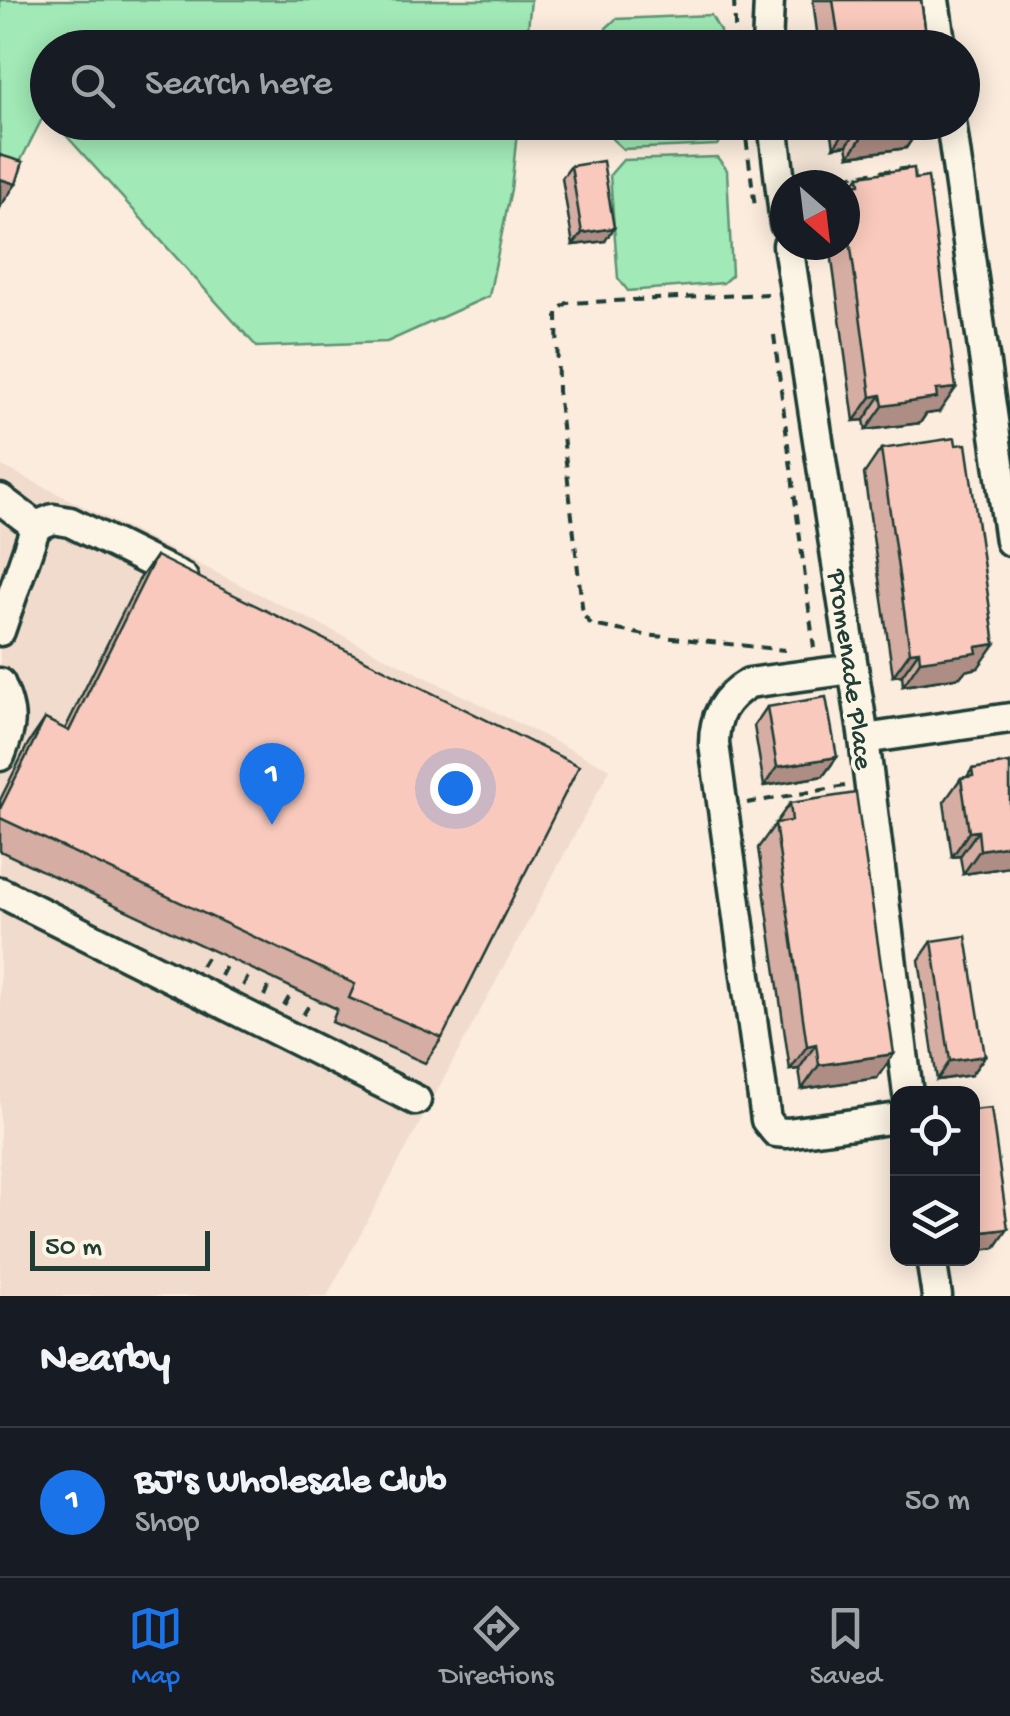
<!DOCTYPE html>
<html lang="en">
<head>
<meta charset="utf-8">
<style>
	:root { --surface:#171b24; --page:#20242c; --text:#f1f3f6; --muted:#9ea1a6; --line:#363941; --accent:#1a73e8 }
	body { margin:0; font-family:"Gochi Hand",sans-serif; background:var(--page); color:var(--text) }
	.controls { position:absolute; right:30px; bottom:30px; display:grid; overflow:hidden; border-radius:20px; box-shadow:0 5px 25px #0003 }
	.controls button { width:90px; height:90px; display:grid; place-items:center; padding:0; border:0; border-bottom:2px solid var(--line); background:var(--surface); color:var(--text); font:50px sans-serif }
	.compass { position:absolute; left:770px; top:170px; width:90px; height:90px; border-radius:50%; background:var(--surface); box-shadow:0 5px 25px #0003; rotate:152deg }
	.scale { position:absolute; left:30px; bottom:25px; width:180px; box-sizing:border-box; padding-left:10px; border:5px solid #1f3d34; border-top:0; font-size:28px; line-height:35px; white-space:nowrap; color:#1f3d34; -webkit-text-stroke:8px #fcf5e5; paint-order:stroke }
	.you { position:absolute; left:455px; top:788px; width:35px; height:35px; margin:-25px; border:8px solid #fff; border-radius:50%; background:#1a73e8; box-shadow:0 0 0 15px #1a73e833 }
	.badge { display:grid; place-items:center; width:65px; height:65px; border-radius:50%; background:var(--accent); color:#fff; font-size:32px; font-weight:700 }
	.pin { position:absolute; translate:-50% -82px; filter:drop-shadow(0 2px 5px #0008) }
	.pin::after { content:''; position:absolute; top:52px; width:35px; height:30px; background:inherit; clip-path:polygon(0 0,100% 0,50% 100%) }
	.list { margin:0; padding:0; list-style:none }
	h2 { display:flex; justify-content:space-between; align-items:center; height:130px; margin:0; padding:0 40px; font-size:42px }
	h2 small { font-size:32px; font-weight:400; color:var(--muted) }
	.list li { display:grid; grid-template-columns:65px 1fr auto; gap:30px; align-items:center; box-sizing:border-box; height:150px; padding:0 40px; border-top:2px solid var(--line) }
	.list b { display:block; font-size:38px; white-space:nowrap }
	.list p { margin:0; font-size:32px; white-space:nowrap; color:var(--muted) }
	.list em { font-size:32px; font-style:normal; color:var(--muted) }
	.icon { flex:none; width:55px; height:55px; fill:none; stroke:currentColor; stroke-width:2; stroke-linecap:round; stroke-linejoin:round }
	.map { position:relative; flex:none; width:1010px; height:1296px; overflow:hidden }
	.search { position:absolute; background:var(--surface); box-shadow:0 5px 25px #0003; left:30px; right:30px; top:30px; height:110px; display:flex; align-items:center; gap:25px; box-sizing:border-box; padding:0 35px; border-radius:55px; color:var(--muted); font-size:38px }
	.sheet { height:280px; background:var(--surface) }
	nav { display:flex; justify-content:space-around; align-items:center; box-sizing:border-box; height:140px; border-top:2px solid var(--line); background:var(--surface); font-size:28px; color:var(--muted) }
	nav a { display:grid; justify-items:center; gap:5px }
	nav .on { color:var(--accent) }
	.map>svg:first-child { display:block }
	.built { fill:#f1dbcd }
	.green { fill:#a1e9b6; stroke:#609375; stroke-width:2.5 }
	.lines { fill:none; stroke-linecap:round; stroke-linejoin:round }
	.minor-casing { stroke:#1f3d34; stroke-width:35 }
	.path { stroke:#1f3d34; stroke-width:4; stroke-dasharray:10 8; stroke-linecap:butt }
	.minor { stroke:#fcf5e5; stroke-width:28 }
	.wall { fill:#d5ada2; stroke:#1f3d34; stroke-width:2.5 }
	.shaded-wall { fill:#ae8d84; stroke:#1f3d34; stroke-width:2.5 }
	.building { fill:#f8c9bc; stroke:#1f3d34; stroke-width:2.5 }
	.labels { text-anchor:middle; stroke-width:8; stroke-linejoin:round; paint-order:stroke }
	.street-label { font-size:28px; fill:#1f3d34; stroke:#fcf5e5 }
</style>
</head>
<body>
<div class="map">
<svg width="1010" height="1296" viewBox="0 0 1010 1296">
	<rect width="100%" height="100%" fill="#fbecdd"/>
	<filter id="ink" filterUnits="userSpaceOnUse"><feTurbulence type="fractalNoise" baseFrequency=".01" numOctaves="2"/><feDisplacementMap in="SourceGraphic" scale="20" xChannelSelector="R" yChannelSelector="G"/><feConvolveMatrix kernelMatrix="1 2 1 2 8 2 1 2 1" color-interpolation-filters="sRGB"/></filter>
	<g filter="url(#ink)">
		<path class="built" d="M 0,465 L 610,769 L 327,1296 L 0,1296 Z"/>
		<g class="green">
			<path d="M 0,0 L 531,0 L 526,47 L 48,48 L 47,115 L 45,113 L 19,164 L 0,158 Z"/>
			<path d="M 711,15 L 720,31 L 721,47 L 607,47 L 606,28 L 616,19 Z"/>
			<path d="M 55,123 L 518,123 L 511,189 L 489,296 L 387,342 L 257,347 Z"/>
			<path d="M 611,123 L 724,123 L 725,133 L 717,145 L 623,149 L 612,139 Z"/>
			<path d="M 717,157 L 727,170 L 732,275 L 723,283 L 628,291 L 618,278 L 610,175 L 623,160 Z"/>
		</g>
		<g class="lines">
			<defs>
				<g id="minor">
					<path d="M 934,0 L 941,48"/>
					<path d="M 767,48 L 769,0"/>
					<path d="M 773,122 L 785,224"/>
					<path d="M 951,122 L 1010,541"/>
					<path d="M 788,245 L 864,739 L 908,1094"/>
					<path d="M 0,499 L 36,526"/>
					<path d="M 0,631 L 36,526 L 53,519 L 70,522 L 183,578"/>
					<path d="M 853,669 L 749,683 C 724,698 714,716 714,744 L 766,1120 L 776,1132 L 787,1133 L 898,1118"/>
					<path d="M 0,683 C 13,716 13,722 0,756"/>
					<path d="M 864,739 L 1010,718"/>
					<path d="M 0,892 L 416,1100"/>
					<path d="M 931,1258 L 937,1296"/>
				</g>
			</defs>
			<use href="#minor" class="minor-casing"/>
			<g class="path">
				<path d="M 734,0 L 736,48"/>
				<path d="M 744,122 L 755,207"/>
				<path d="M 809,181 L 910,168"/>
				<path d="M 768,294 L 567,303 L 557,311 L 558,391 L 583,615 L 592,625 L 645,635 L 785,650"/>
				<path d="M 774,335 L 814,648"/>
				<path d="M 747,803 L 845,786"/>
				<path d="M 201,966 L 209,953"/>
				<path d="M 221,976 L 228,962"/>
				<path d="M 243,986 L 250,973"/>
				<path d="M 264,996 L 271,982"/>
				<path d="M 284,1006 L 292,992"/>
				<path d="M 303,1015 L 311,1002"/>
			</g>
			<use href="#minor" class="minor"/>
		</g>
		<g class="wall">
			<path d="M 813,0 L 921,0 L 928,48 L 819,48 Z"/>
			<path d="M 830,122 L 930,122 L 919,138 L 912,139 L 906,148 L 849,156 L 847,145 L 834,147 Z"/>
			<path d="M 571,166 L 605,241 L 573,245 L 562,178 Z"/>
			<path d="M 859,176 L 939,412 L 926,414 L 920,423 L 866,430 L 864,420 L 854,421 L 830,245 L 845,245 L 845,186 L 852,185 Z"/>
			<path d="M 881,449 L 978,668 L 965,671 L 960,677 L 903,686 L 902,675 L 893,676 L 864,474 Z"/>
			<path d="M 156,556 L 442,1038 L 425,1063 L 332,1022 L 337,1009 L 0,851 L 0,800 L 28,744 L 45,719 L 65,729 L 139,580 Z"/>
			<path d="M 767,707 L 837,757 L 823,776 L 764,786 L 754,726 Z"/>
			<path d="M 1010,763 L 1010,867 L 963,874 L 960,856 L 952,857 L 944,802 L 961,778 L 967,777 L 972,769 Z"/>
			<path d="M 790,803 L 877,1078 L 802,1089 L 799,1069 L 790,1070 L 758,848 Z"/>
			<path d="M 932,941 L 985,1056 L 971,1075 L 937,1080 L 919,960 Z"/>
		</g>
		<g class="shaded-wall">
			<path d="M 863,122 L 847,145 L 834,147 L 851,123 Z"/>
			<path d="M 917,122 L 930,122 L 919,138 L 912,139 L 906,148 L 849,156 L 866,131 Z"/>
			<path d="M 0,179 L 16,184 L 0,207 Z"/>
			<path d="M 614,228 L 605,241 L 573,245 L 582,233 Z"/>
			<path d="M 956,388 L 939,412 L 926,414 L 920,423 L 866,430 L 883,406 L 936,390 Z"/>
			<path d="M 881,395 L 864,420 L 854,421 L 871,397 Z"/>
			<path d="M 995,644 L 978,668 L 965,671 L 960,677 L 903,686 L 920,661 L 976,647 Z"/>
			<path d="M 919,651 L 902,675 L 893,676 L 910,652 Z"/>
			<path d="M 837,757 L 823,776 L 764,786 L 777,767 Z"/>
			<path d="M 978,831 L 960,856 L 952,857 L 969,832 Z"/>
			<path d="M 1010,845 L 1010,867 L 963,874 L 980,850 Z"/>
			<path d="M 816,1044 L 799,1069 L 790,1070 L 807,1046 Z"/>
			<path d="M 894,1054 L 877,1078 L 802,1089 L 819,1065 Z"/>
			<path d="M 985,1056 L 971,1075 L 937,1080 L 950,1061 Z"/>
			<path d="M 1008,1229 L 995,1248 L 972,1251 L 972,1236 L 974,1233 Z"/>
		</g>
		<g class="building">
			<path d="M 833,0 L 921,0 L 928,48 L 840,48 Z"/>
			<path d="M 865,122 L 923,122 L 923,123 L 866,131 Z"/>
			<path d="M 0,155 L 23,162 L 16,184 L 0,179 Z"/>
			<path d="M 603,161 L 614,228 L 582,233 L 571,166 Z"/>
			<path d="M 914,168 L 915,179 L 928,177 L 956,388 L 936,390 L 937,398 L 883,406 L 881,395 L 871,397 L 845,203 L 845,186 L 860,184 L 859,176 Z"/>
			<path d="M 955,438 L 956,445 L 966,444 L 995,644 L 976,647 L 977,653 L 920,661 L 919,651 L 910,652 L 881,449 Z"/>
			<path d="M 156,556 L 579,766 L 442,1038 L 349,998 L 355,984 L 0,818 L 0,809 L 45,719 L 69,731 Z"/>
			<path d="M 826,697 L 837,757 L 777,767 L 767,707 Z"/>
			<path d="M 1010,763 L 1010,845 L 980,850 L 978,831 L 969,832 L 961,778 L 973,776 L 972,769 Z"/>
			<path d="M 856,793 L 894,1054 L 819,1065 L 816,1044 L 807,1046 L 775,823 L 792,821 L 790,803 Z"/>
			<path d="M 966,936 L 985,1056 L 950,1061 L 932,941 Z"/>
			<path d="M 991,1108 L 1008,1229 L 974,1233 L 972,1221 L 972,1110 Z"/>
		</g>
	</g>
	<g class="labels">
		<g class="street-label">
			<text transform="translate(853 669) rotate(82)" y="10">Promenade Place</text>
		</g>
	</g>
</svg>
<div class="controls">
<button><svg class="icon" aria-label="locate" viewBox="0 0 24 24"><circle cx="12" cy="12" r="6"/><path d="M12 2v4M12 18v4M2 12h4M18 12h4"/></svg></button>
<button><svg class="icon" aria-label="layers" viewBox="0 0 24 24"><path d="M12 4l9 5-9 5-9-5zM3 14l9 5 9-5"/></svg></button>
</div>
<svg class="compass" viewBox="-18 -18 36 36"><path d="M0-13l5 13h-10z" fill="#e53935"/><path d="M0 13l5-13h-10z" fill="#9ea1a6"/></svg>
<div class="scale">50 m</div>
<div class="you"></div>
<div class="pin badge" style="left:272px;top:825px">1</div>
<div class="search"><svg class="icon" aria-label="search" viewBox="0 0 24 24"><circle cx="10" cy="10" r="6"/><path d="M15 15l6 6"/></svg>Search here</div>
</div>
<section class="sheet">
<h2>Nearby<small></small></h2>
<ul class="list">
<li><span class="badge">1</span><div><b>BJ's Wholesale Club</b><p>Shop</p></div><em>50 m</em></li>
</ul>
</section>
<nav>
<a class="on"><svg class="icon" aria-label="map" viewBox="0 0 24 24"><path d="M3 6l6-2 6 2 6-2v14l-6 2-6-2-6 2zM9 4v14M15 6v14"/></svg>Map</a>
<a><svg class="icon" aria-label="directions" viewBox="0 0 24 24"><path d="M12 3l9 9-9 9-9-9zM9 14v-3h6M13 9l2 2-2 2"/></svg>Directions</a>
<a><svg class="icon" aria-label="saved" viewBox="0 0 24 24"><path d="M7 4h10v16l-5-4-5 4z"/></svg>Saved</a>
</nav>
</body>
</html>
